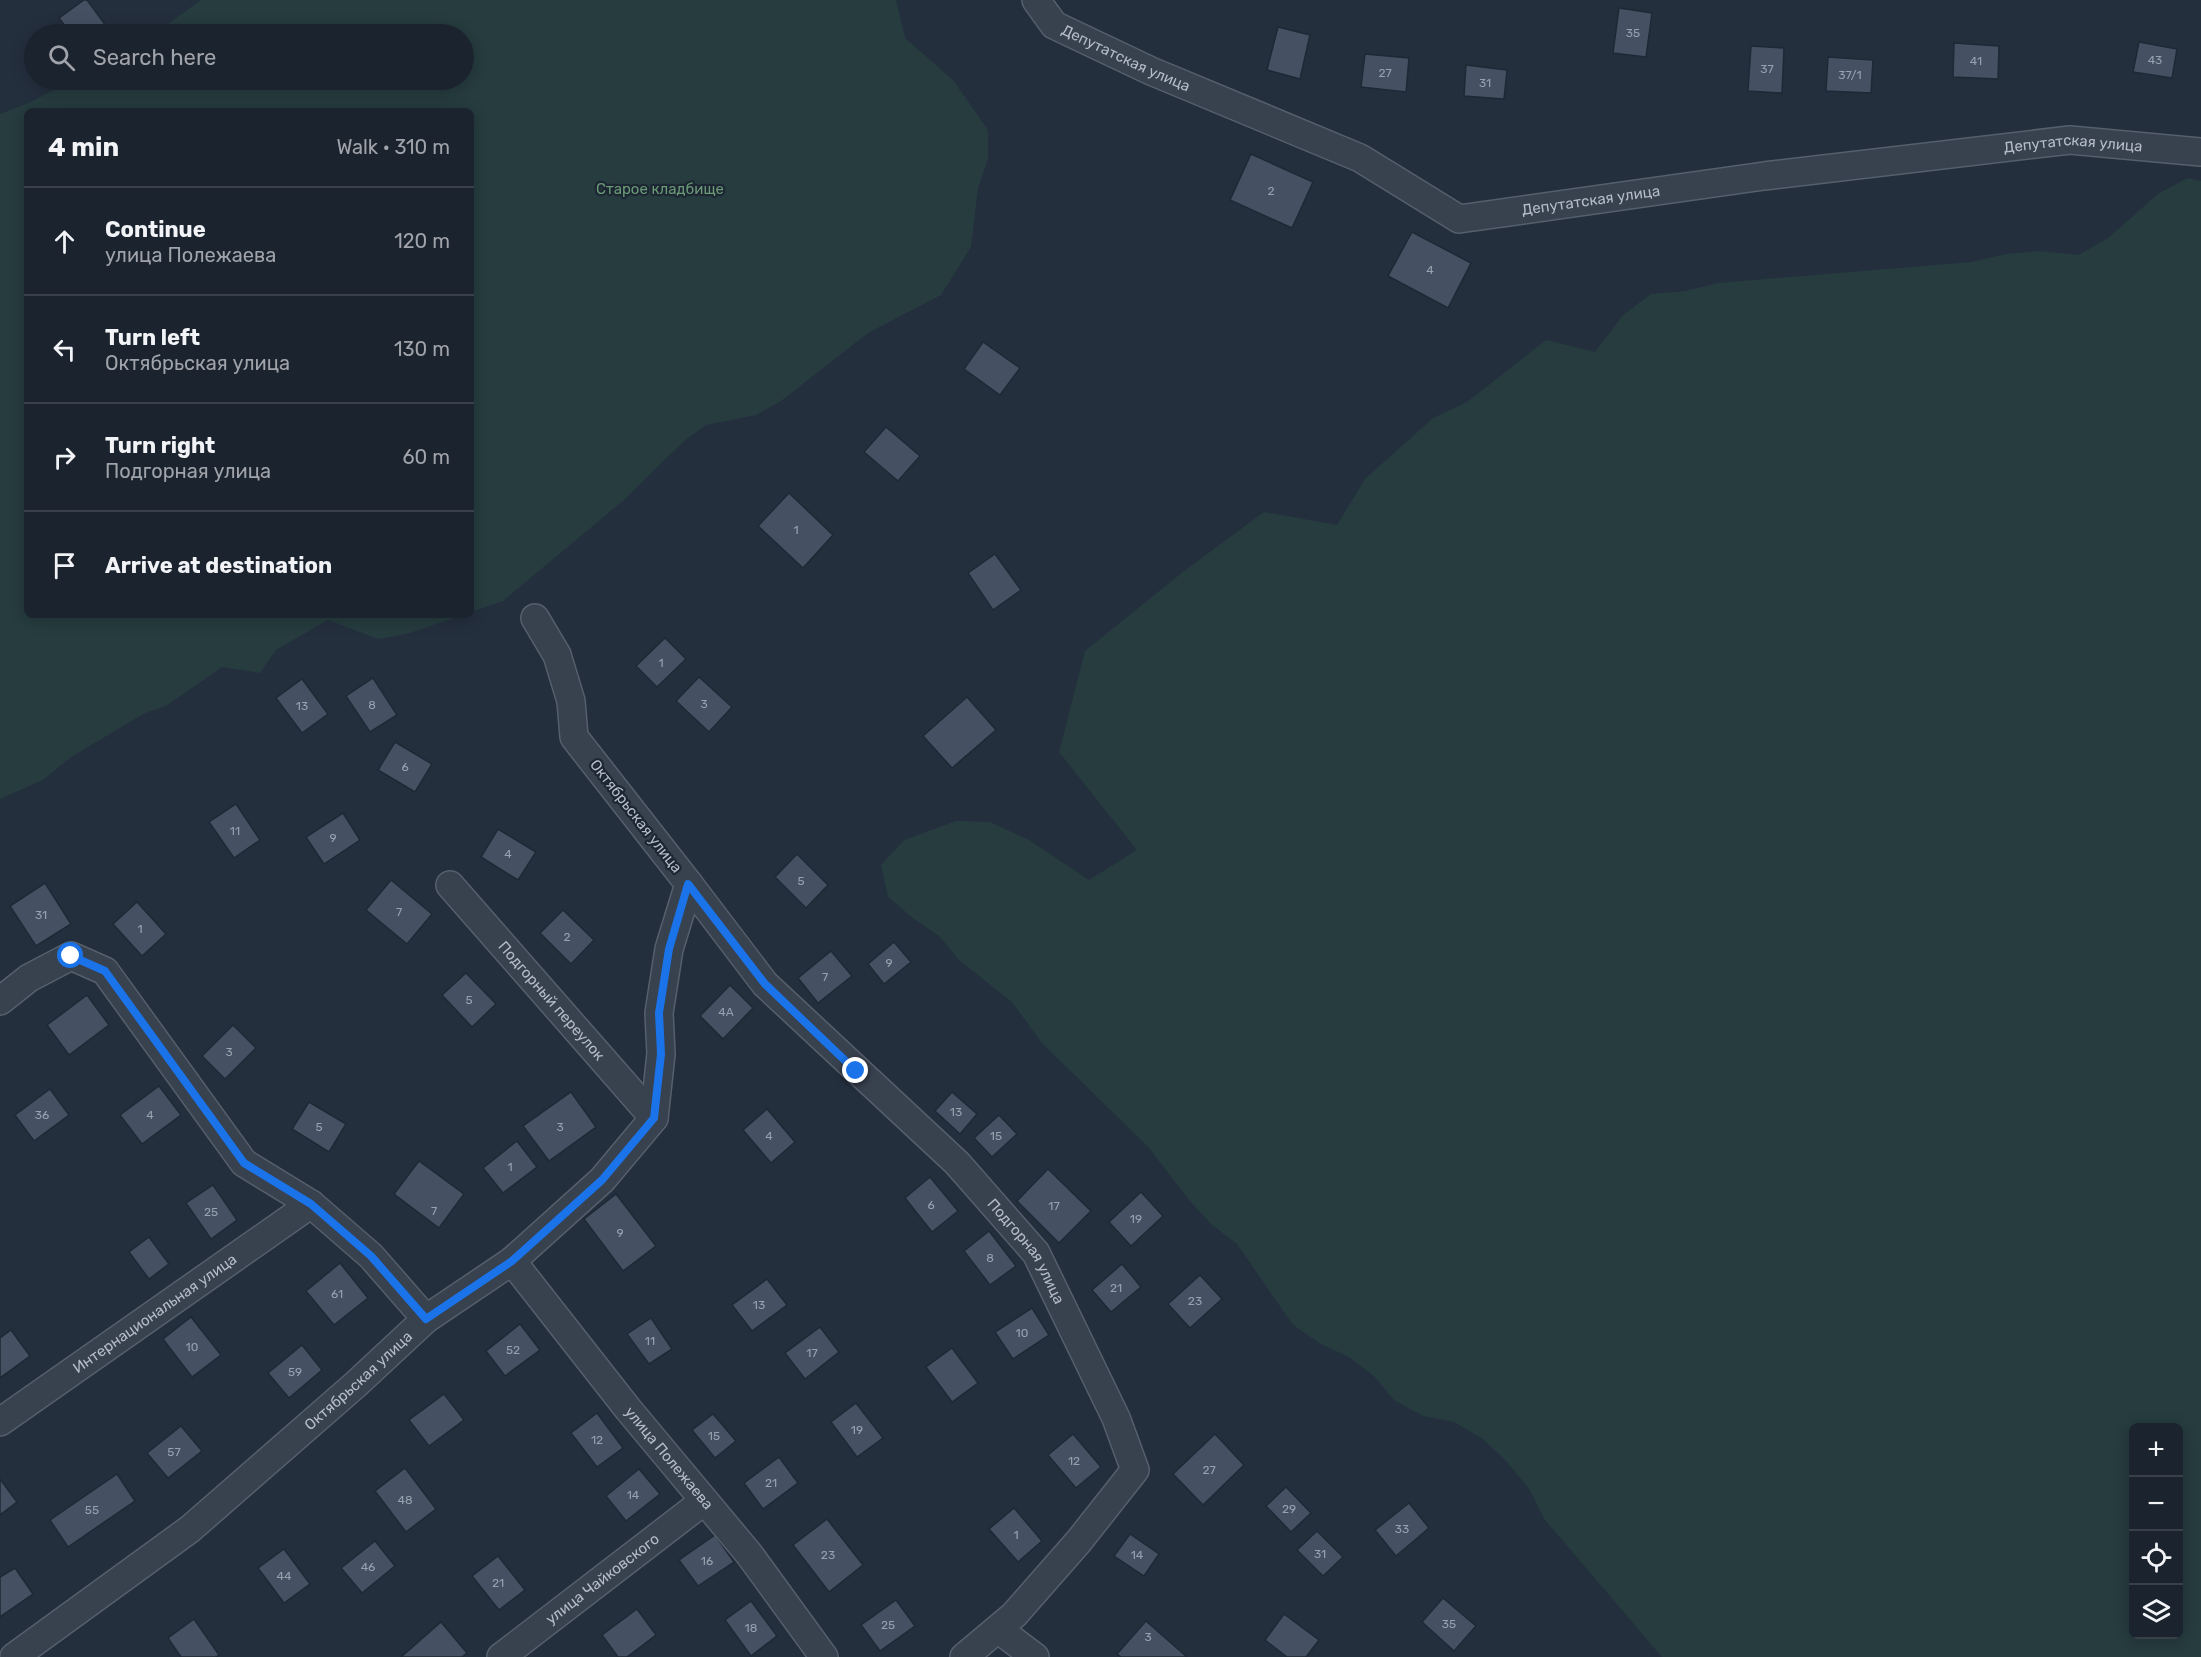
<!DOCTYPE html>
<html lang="en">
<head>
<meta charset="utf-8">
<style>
	:root { --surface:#1b232e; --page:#282f3a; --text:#f1f3f6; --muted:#a0a4aa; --line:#39404a }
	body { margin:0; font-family:Rubik,sans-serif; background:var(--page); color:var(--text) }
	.controls { position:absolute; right:18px; bottom:18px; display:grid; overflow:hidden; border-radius:9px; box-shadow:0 3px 15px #0003 }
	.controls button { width:54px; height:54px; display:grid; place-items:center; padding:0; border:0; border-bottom:2px solid var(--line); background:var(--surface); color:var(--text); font:30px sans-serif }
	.stop { position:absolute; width:18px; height:18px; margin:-14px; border:4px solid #1a73e8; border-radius:50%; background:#fff }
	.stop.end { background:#1a73e8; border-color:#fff; box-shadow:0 2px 6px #0008 }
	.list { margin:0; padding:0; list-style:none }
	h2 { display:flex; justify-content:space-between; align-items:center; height:78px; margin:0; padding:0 24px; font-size:26px }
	h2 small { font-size:20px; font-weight:400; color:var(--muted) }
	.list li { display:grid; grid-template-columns:39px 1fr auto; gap:18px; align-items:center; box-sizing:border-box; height:108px; padding:0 24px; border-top:2px solid var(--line) }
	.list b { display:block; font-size:22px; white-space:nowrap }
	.list p { margin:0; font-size:20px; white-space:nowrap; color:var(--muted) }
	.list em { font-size:20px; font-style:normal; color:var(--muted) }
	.icon { flex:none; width:33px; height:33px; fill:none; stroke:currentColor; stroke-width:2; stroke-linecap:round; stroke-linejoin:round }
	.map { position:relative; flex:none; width:2201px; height:1657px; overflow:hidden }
	.search { position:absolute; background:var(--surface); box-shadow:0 3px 15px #0003; left:24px; top:24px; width:450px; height:66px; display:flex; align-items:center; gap:15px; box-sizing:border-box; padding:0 21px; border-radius:33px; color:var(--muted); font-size:22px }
	.panel { position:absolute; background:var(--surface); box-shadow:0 3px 15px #0003; left:24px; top:108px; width:450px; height:510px; border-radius:9px }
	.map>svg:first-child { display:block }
	.green { fill:#263c3f; fill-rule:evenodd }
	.building { fill:#455162; stroke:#1f2835; stroke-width:1.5 }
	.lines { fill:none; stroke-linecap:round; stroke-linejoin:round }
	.street-casing { stroke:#565f6c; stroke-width:30 }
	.street { stroke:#38414e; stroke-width:27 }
	.route { stroke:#1a73e8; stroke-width:8 }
	.labels { text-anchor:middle; stroke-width:4.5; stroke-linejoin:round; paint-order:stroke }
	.number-label { font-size:12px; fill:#98a1af }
	.street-label { font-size:15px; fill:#b4bcc9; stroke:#1d2633 }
	.park-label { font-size:15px; fill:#6b9a76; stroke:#1d2633 }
</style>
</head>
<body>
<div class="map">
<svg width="2201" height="1657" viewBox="0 0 2201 1657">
	<rect width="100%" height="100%" fill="#242f3e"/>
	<g class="green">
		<path d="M 201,0 L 896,0 L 905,38 L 953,80 L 988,130 L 988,159 L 978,188 L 971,247 L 941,295 L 868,333 L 781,401 L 756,415 L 706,425 L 684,441 L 624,500 L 503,601 L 471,612 L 471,111 L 27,111 L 27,615 L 463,615 L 407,634 L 378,639 L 328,620 L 276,650 L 260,673 L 222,667 L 166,706 L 145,713 L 71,757 L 43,780 L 0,799 L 0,114 L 31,102 L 72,80 L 464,80 L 464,34 L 154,34 Z"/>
		<path d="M 2188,178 L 2201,181 L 2201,1657 L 1662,1657 L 1545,1520 L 1530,1490 L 1506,1461 L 1483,1439 L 1454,1422 L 1423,1416 L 1394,1400 L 1375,1377 L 1349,1357 L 1321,1344 L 1293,1325 L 1237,1244 L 1211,1224 L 1189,1200 L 1149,1148 L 1042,1043 L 1012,1002 L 959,960 L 939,936 L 914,919 L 888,897 L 881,865 L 904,840 L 956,821 L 990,822 L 1029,840 L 1089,880 L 1137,850 L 1059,752 L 1085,651 L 1184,571 L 1264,512 L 1337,525 L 1365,479 L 1433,418 L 1467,402 L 1546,340 L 1595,352 L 1623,315 L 1651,294 L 1685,291 L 1718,283 L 1972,262 L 2006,254 L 2039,251 L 2078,255 L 2107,239 L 2159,193 ZM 2134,1428 L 2178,1428 L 2178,1634 L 2134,1634 Z"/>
	</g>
	<g class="building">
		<path d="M 84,0 L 87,0 L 112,34 L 71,34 L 59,18 Z"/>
		<path d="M 1619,8 L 1652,13 L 1646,57 L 1613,53 Z"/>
		<path d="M 1278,27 L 1310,35 L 1300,79 L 1267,70 Z"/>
		<path d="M 2139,42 L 2177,49 L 2172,78 L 2133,72 Z"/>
		<path d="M 1954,43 L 1999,46 L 1998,79 L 1953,77 Z"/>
		<path d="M 1751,46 L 1784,48 L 1782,93 L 1748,91 Z"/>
		<path d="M 1365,54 L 1409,58 L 1406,92 L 1361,87 Z"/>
		<path d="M 1828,57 L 1873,60 L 1871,93 L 1826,91 Z"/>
		<path d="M 1466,65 L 1507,70 L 1504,99 L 1464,96 Z"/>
		<path d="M 1251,154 L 1313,182 L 1292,228 L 1230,200 Z"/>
		<path d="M 1412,232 L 1471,263 L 1448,308 L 1388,276 Z"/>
		<path d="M 983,342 L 1020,368 L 1000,395 L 964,369 Z"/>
		<path d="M 886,427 L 920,456 L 898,481 L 864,452 Z"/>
		<path d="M 789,493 L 833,535 L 803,568 L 758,526 Z"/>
		<path d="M 995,554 L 1021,590 L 993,610 L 968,573 Z"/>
		<path d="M 665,638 L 686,659 L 657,687 L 636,666 Z"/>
		<path d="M 699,677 L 732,707 L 709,732 L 676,701 Z"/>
		<path d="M 373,678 L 397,715 L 370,732 L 346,696 Z"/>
		<path d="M 302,679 L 328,714 L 302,733 L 276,698 Z"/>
		<path d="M 967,697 L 996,730 L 952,768 L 923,736 Z"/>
		<path d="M 395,742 L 432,764 L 415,792 L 378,770 Z"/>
		<path d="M 236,804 L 260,840 L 234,858 L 209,822 Z"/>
		<path d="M 343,813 L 360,840 L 324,864 L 306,837 Z"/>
		<path d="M 498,829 L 536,852 L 518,880 L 481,857 Z"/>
		<path d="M 797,854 L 828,885 L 806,908 L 775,877 Z"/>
		<path d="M 391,880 L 432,914 L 407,944 L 366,910 Z"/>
		<path d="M 45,883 L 71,924 L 36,946 L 10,906 Z"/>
		<path d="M 137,902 L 166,934 L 142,956 L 113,924 Z"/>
		<path d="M 563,910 L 594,940 L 571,964 L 540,933 Z"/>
		<path d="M 894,942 L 911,962 L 884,984 L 868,964 Z"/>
		<path d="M 831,951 L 852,976 L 818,1003 L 798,978 Z"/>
		<path d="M 466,973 L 496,1004 L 472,1027 L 442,995 Z"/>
		<path d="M 730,985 L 753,1008 L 723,1039 L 700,1016 Z"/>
		<path d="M 87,995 L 109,1025 L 69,1055 L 47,1025 Z"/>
		<path d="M 233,1025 L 256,1048 L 225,1079 L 202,1056 Z"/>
		<path d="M 159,1086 L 181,1115 L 142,1144 L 120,1115 Z"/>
		<path d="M 50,1089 L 69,1115 L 34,1141 L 15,1115 Z"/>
		<path d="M 571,1092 L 596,1127 L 549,1161 L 523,1126 Z"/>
		<path d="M 952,1092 L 977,1114 L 960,1134 L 935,1111 Z"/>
		<path d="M 309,1102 L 346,1124 L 329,1152 L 292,1129 Z"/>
		<path d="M 767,1109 L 795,1142 L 771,1163 L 743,1130 Z"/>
		<path d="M 999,1115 L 1017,1134 L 992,1157 L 974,1138 Z"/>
		<path d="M 517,1141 L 537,1167 L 503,1193 L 483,1168 Z"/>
		<path d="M 419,1161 L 464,1194 L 439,1228 L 394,1194 Z"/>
		<path d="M 1048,1169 L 1091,1211 L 1059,1243 L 1017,1201 Z"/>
		<path d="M 930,1177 L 958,1211 L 932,1232 L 905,1198 Z"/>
		<path d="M 213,1185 L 237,1220 L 211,1239 L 186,1203 Z"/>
		<path d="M 1141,1192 L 1163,1216 L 1131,1246 L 1109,1222 Z"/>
		<path d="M 616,1194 L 656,1246 L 623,1271 L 584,1219 Z"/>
		<path d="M 989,1231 L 1016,1266 L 990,1285 L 964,1251 Z"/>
		<path d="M 149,1237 L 169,1264 L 149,1279 L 129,1252 Z"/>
		<path d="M 340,1263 L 368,1298 L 334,1325 L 306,1291 Z"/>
		<path d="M 1122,1264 L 1141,1287 L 1111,1312 L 1092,1290 Z"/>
		<path d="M 1200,1275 L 1222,1299 L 1190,1328 L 1168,1304 Z"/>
		<path d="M 767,1279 L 787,1305 L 752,1331 L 732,1305 Z"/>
		<path d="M 1032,1308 L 1049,1335 L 1013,1359 L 995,1332 Z"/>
		<path d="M 191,1317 L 221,1355 L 192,1377 L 163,1339 Z"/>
		<path d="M 651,1318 L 672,1349 L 649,1364 L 627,1334 Z"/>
		<path d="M 520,1324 L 540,1350 L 505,1376 L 486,1351 Z"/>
		<path d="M 820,1327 L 839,1352 L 805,1379 L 785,1353 Z"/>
		<path d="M 11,1330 L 30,1356 L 0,1378 L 0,1338 Z"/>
		<path d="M 302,1345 L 322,1370 L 289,1398 L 268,1373 Z"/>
		<path d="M 952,1348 L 978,1383 L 952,1402 L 926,1367 Z"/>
		<path d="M 444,1394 L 464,1420 L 429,1446 L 409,1420 Z"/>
		<path d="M 856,1403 L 883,1438 L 857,1457 L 831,1422 Z"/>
		<path d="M 597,1413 L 623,1448 L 597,1467 L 571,1433 Z"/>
		<path d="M 713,1414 L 736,1441 L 715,1458 L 692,1430 Z"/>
		<path d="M 181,1426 L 202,1451 L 168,1478 L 147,1453 Z"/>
		<path d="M 1073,1434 L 1101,1467 L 1076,1488 L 1048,1455 Z"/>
		<path d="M 1215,1434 L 1244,1465 L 1203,1505 L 1173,1474 Z"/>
		<path d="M 779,1457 L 798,1483 L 763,1509 L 744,1483 Z"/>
		<path d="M 405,1468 L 436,1509 L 406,1532 L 375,1491 Z"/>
		<path d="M 639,1469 L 660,1494 L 626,1521 L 606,1496 Z"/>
		<path d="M 117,1474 L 135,1501 L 68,1547 L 50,1520 Z"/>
		<path d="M 0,1479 L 17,1502 L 0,1515 Z"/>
		<path d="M 1286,1487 L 1311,1513 L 1291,1532 L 1266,1506 Z"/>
		<path d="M 1409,1503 L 1429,1528 L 1396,1556 L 1375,1530 Z"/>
		<path d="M 1014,1508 L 1042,1541 L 1018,1562 L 989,1529 Z"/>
		<path d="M 827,1519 L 863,1565 L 829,1592 L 793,1545 Z"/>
		<path d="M 1317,1531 L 1343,1557 L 1323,1576 L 1297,1550 Z"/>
		<path d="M 1130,1534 L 1159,1554 L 1144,1576 L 1114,1556 Z"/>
		<path d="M 715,1535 L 734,1562 L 698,1586 L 679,1560 Z"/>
		<path d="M 375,1541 L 395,1566 L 362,1593 L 341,1568 Z"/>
		<path d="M 284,1549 L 310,1584 L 284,1603 L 258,1568 Z"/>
		<path d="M 498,1556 L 525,1590 L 499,1610 L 472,1576 Z"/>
		<path d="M 15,1568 L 33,1594 L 0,1617 L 0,1577 Z"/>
		<path d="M 1443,1598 L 1476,1626 L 1454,1651 L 1422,1622 Z"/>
		<path d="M 896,1600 L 915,1626 L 880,1651 L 861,1625 Z"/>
		<path d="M 751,1601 L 777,1636 L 751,1656 L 725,1620 Z"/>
		<path d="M 637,1609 L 656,1635 L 627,1657 L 618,1657 L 602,1635 Z"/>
		<path d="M 1284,1614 L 1319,1640 L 1306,1657 L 1287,1657 L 1265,1640 Z"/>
		<path d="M 194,1619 L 219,1655 L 216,1657 L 181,1657 L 168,1638 Z"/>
		<path d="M 1146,1621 L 1187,1657 L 1121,1657 L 1117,1654 Z"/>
		<path d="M 441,1622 L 467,1653 L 462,1657 L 401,1657 Z"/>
	</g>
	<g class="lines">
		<defs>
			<g id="street">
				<path id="s1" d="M 1036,0 L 1054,25 L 1151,71 L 1360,158 L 1459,219 L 1764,176 L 2070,140 L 2201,152"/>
				<path id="s2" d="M 689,884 L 765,984 L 957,1163 L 1036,1253 L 1116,1418 L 1135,1470 L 1079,1541 L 1014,1615 L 964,1657"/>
				<path id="s3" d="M 450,885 L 654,1118"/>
				<path d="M 0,1001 L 29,978 L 71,956 L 105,971 L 244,1163 L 311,1204 L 371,1256 L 426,1319"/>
				<path id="s4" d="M 512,1261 L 628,1409 L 749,1554 L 824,1657"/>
				<path id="s5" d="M 0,1422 L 311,1204"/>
				<path d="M 998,1629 L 1035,1657"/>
				<path id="s6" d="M 14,1657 L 190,1529 L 355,1385 L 426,1319 L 512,1261 L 602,1180 L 654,1118 L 661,1054 L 659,1013 L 669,949 L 689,884 L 574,737 L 571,701 L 557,655 L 535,618"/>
				<path id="s7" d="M 501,1657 L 704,1501"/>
			</g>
		</defs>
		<use href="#street" class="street-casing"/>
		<use href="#street" class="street"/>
	</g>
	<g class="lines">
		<path class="route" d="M 71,956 L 105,971 L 244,1163 L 311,1204 L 371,1256 L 426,1319 L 512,1261 L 602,1180 L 654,1118 L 661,1054 L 659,1013 L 669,949 L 688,884 L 765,984 L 856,1071"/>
	</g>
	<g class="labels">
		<g class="number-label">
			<text x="1633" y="37">35</text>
			<text x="2155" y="64">43</text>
			<text x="1976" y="65">41</text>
			<text x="1767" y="73">37</text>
			<text x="1385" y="77">27</text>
			<text x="1850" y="79">37/1</text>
			<text x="1485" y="87">31</text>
			<text x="1271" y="195">2</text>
			<text x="1430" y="274">4</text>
			<text x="796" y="534">1</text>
			<text x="661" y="667">1</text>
			<text x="704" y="708">3</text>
			<text x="372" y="709">8</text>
			<text x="302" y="710">13</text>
			<text x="405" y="771">6</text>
			<text x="235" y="835">11</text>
			<text x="333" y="842">9</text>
			<text x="508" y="858">4</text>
			<text x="801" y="885">5</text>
			<text x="399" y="916">7</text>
			<text x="41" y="919">31</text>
			<text x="140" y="933">1</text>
			<text x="567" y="941">2</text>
			<text x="889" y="967">9</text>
			<text x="825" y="981">7</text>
			<text x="469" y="1004">5</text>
			<text x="726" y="1016">4А</text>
			<text x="229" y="1056">3</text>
			<text x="956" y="1116">13</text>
			<text x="42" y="1119">36</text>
			<text x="150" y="1119">4</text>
			<text x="319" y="1131">5</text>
			<text x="560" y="1131">3</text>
			<text x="769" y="1140">4</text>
			<text x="996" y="1140">15</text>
			<text x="510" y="1171">1</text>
			<text x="931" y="1209">6</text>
			<text x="1054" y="1210">17</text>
			<text x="434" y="1215">7</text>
			<text x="211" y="1216">25</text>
			<text x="1136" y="1223">19</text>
			<text x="620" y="1237">9</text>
			<text x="990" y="1262">8</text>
			<text x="1116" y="1292">21</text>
			<text x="337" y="1298">61</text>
			<text x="1195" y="1305">23</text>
			<text x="759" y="1309">13</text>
			<text x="1022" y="1337">10</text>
			<text x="650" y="1345">11</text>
			<text x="192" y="1351">10</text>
			<text x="513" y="1354">52</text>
			<text x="812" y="1357">17</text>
			<text x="295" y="1376">59</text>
			<text x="857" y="1434">19</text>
			<text x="714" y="1440">15</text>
			<text x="597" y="1444">12</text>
			<text x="174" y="1456">57</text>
			<text x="1074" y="1465">12</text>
			<text x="1209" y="1474">27</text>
			<text x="771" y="1487">21</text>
			<text x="633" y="1499">14</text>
			<text x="405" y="1504">48</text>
			<text x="1289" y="1513">29</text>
			<text x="92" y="1514">55</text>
			<text x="1402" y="1533">33</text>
			<text x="1016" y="1539">1</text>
			<text x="1320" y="1558">31</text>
			<text x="828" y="1559">23</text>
			<text x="1137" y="1559">14</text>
			<text x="707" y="1565">16</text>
			<text x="368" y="1571">46</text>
			<text x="284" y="1580">44</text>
			<text x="498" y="1587">21</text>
			<text x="1449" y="1628">35</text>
			<text x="888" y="1629">25</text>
			<text x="751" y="1632">18</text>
			<text x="1148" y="1641">3</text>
		</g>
		<g class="street-label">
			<text dy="5" stroke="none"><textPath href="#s1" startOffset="110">Депутатская улица</textPath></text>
			<text dy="5" stroke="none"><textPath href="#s1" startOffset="1100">Депутатская улица</textPath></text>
			<text dy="5" stroke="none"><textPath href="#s1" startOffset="614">Депутатская улица</textPath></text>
			<text transform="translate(636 816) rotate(52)" y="5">Октябрьская улица</text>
			<text dy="5" stroke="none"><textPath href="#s3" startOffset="154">Подгорный переулок</textPath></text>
			<text dy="5" stroke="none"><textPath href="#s2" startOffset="501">Подгорная улица</textPath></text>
			<text dy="5" stroke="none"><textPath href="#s5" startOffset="189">Интернациональная улица</textPath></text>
			<text dy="5" stroke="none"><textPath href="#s6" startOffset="442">Октябрьская улица</textPath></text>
			<text dy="5" stroke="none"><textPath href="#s4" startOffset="252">улица Полежаева</textPath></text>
			<text dy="5" stroke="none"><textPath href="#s7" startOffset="128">улица Чайковского</textPath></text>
		</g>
		<g class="park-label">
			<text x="660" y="194">Старое кладбище</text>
		</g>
	</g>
</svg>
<div class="controls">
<button>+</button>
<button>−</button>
<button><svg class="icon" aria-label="locate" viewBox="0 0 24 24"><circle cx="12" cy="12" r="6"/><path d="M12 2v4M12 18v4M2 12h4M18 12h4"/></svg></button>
<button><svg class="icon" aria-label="layers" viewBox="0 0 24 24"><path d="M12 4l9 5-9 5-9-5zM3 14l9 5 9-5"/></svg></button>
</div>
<div class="stop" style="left:71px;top:956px"></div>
<div class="stop end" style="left:856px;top:1071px"></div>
<div class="search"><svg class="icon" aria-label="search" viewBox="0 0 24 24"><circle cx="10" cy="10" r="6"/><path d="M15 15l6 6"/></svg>Search here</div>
<section class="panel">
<h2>4 min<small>Walk · 310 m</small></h2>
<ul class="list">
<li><svg class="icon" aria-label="ahead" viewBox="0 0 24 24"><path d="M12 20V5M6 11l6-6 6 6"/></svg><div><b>Continue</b><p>улица Полежаева</p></div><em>120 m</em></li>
<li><svg class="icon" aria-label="left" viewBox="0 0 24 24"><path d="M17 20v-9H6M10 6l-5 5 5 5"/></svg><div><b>Turn left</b><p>Октябрьская улица</p></div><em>130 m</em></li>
<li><svg class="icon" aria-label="right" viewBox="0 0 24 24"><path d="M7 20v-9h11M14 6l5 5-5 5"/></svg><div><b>Turn right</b><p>Подгорная улица</p></div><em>60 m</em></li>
<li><svg class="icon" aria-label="arrive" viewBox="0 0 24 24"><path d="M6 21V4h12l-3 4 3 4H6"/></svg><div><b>Arrive at destination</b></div></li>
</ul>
</section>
</div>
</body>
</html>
